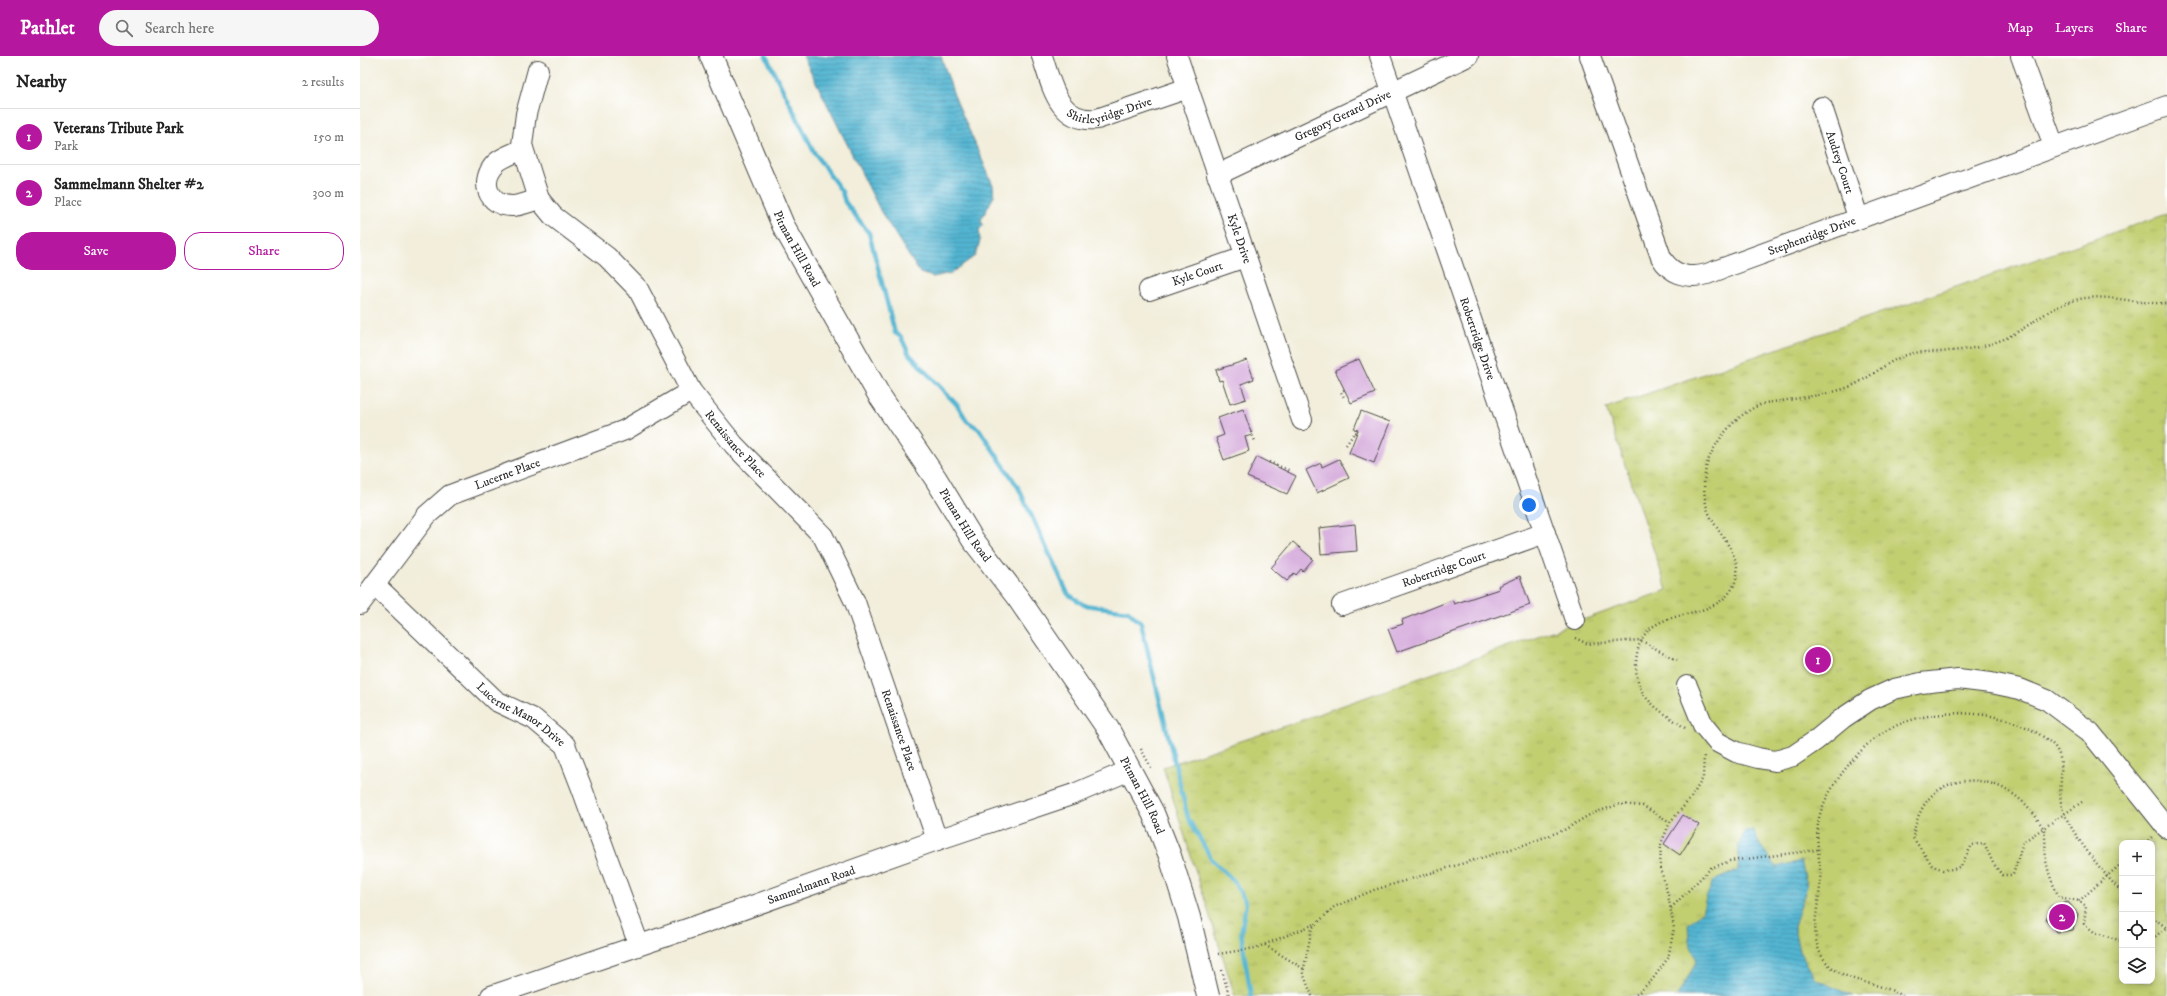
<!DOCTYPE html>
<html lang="en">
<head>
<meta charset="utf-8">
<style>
	:root { --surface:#fff; --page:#f6f6f6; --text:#222; --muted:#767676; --line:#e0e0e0; --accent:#b5179e }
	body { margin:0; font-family:"IM FELL DW Pica",serif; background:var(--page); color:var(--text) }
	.controls { position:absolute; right:12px; bottom:12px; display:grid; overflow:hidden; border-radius:8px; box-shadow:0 2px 10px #0003 }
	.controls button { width:36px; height:36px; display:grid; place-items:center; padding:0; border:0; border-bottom:1px solid var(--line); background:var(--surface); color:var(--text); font:20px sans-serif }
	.you { position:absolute; left:1169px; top:449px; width:14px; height:14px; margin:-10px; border:3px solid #fff; border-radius:50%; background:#1a73e8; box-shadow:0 0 0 6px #1a73e833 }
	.badge { display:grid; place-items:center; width:26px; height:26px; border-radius:50%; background:var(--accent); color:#fff; font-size:13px; font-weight:700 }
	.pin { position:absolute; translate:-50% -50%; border:2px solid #fff; box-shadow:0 1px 4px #0006 }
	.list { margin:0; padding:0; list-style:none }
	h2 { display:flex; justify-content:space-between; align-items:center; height:52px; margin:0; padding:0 16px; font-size:17px }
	h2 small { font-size:13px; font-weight:400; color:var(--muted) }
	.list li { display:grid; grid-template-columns:26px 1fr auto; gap:12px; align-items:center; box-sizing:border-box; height:56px; padding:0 16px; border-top:1px solid var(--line) }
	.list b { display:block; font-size:15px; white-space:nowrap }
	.list p { margin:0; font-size:13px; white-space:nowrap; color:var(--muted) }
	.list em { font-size:13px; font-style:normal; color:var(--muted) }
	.actions { display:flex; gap:8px; padding:12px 16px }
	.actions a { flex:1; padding:9px 0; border:1px solid var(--accent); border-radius:16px; text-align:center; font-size:14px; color:var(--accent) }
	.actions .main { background:var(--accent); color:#fff }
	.icon { flex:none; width:22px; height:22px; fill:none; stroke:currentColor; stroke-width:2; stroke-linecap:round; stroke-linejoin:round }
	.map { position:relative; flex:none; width:1807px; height:940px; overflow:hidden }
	header { display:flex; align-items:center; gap:24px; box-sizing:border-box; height:56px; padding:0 20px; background:var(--accent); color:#fff }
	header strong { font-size:19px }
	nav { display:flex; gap:22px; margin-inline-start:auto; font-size:14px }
	.search { width:280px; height:36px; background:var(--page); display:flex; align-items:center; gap:10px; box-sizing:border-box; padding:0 14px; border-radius:22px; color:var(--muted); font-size:15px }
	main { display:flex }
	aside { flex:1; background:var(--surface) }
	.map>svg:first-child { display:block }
	.grass { fill:url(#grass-tufts); stroke:#767d4e; fill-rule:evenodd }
	.water { fill:url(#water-rules); stroke:#3f707e }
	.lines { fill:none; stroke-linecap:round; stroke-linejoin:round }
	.stream { stroke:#53b5d2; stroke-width:4.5 }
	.building { fill:#d8b0de }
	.minor-casing { stroke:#494845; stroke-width:22 }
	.major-casing { stroke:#494845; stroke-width:24 }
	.path { stroke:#494845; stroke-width:2.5; stroke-dasharray:1 3; stroke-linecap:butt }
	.minor { stroke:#fff; stroke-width:20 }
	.major { stroke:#fff; stroke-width:22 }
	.labels { text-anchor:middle; stroke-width:3.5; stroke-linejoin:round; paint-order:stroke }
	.street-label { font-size:12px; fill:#2b2b2b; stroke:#fff }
</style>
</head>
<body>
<header>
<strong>Pathlet</strong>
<div class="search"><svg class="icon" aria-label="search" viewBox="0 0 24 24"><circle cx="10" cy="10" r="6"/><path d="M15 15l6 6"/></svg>Search here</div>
<nav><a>Map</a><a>Layers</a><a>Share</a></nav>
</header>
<main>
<aside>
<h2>Nearby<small>2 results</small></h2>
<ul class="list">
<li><span class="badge">1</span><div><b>Veterans Tribute Park</b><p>Park</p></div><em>150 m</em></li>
<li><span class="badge">2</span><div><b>Sammelmann Shelter #2</b><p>Place</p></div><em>300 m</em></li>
</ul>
<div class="actions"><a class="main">Save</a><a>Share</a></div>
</aside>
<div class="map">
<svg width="1807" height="940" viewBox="0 0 1807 940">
	<defs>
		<pattern id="grass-tufts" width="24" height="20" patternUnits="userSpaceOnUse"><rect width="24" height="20" fill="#c2cf71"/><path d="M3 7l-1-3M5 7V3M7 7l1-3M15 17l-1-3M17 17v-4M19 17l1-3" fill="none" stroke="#a7b262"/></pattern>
		<pattern id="water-rules" width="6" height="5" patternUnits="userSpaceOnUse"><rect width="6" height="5" fill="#53b5d2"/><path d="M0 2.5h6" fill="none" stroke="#4593ab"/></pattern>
	</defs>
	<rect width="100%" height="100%" fill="#fff"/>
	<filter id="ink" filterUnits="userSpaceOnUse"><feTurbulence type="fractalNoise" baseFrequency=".025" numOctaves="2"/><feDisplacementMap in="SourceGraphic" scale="8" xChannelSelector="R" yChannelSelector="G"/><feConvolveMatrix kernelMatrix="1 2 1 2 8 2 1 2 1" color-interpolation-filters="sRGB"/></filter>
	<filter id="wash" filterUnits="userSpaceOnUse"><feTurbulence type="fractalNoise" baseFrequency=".012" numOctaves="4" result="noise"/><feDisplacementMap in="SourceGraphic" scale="16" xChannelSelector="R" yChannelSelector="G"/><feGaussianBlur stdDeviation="0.9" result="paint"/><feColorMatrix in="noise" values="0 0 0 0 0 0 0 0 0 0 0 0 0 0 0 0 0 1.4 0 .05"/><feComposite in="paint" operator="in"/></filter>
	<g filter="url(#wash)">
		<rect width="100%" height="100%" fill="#f2eedb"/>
		<path class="grass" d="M 1807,158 L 1807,940 L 875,940 L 803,711 L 911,675 L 1307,534 L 1246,352 ZM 1762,787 L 1792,787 L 1792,925 L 1762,925 Z"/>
		<g class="water">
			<path d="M 443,0 L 581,0 L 594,39 L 633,129 L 634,140 L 621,164 L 623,169 L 619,174 L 620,185 L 615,200 L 591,217 L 573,221 L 560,217 L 521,156 Z"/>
			<path d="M 1393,774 L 1400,789 L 1416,811 L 1441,805 L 1447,830 L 1434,871 L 1439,895 L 1456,923 L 1492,940 L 1317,940 L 1337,905 L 1329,885 L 1328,868 L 1342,856 L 1346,842 L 1353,825 L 1378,814 L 1379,789 L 1385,775 Z"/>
		</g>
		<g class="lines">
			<path class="stream" d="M 406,0 L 455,98 L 482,136 L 485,146 L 509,177 L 535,277 L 541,281 L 549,298 L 598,350 L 607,365 L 619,373 L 658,431 L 708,538 L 724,549 L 768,555 L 781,567 L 828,762 L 852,804 L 874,825 L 886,847 L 881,877 L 891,940"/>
		</g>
		<g id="blocks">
			<g class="building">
				<path d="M 999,303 L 1015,337 L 991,347 L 975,314 Z"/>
				<path d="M 887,304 L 894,323 L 881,328 L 886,343 L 870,348 L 862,324 L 859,325 L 856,314 Z"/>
				<path d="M 883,353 L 892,379 L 885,381 L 889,395 L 864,404 L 856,382 L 864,379 L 858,362 Z"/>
				<path d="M 1001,355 L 1030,366 L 1014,407 L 989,397 L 998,374 L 994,373 Z"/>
				<path d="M 897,401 L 936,420 L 927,438 L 887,421 Z"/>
				<path d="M 979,403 L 989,422 L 957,437 L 946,414 L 961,407 L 962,411 Z"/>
				<path d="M 995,468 L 997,495 L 961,498 L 959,472 Z"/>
				<path d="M 933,486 L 953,503 L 943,515 L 941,513 L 936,519 L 934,517 L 927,525 L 911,512 Z"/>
				<path d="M 1160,520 L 1170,549 L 1037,596 L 1028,573 L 1043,568 L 1042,564 L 1092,544 L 1094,548 L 1139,533 L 1138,530 Z"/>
				<path d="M 1323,759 L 1339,769 L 1320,799 L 1304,788 Z"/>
				<path d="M 1708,846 L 1718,858 L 1713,874 L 1697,876 L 1686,864 L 1691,850 Z"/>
			</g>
		</g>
	</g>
	<g filter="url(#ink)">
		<use href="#blocks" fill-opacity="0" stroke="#494845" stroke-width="1"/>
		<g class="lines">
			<defs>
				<g id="minor">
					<path id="s1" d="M 682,0 C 692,30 698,67 737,63 L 828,32"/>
					<path id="s2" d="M 817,0 L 942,364"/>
					<path id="s3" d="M 1020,0 L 1215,564"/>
					<path id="s4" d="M 1230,0 L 1301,201 C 1311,219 1329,223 1347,218 L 1807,50"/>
					<path d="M 1661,0 L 1694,90"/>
					<path id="s5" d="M 178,14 L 166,58 L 162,89 L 179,143 L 193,160 L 247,201 L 278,233 L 331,335 L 374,389 L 463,480 L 495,546 L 577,784"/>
					<path id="s6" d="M 1462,51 L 1498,161"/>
					<path d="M 163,93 C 155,97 142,101 136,107 C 119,124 127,150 152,150 C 160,150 171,145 179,143"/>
					<path id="s7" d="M 857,119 L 1108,0"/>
					<path id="s8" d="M 789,234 L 885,201"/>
					<path id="s9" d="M 15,529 L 136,645 L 174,663 L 205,689 L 221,730 L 279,889"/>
					<path id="s10" d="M 0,548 L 67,459 L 90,439 L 265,374 L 331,335"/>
					<path id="s11" d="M 982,549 L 1185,477"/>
					<path d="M 1327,630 L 1343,669 L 1357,686 L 1376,696 L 1398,702 L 1415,705 L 1433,700 L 1455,685 L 1483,662 L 1510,644 L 1534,633 L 1561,627 L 1598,623 L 1631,627 L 1660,633 L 1687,644 L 1730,676 L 1807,772"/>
					<path id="s12" d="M 131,940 L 336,870 L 577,784 L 714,738 L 770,714"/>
				</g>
				<g id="major">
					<path id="s13" d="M 351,0 L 423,169 L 519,339 L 576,423 L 613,484 L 658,542 L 748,673 L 793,757 L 810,800 L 829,861 L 848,940"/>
				</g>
			</defs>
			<use href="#minor" class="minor-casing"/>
			<use href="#major" class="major-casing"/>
			<g class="path">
				<path d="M 984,334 L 981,336 L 985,343"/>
				<path d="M 891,376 L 895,385"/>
				<path d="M 986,389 L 995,376 L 997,377"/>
				<path d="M 909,406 L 931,415"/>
				<path d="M 1215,582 L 1228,588 L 1280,584 L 1317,604"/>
				<path d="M 1325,672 C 1299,653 1275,644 1276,607 C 1279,542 1350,573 1373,531 C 1389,502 1355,478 1347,452 C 1343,438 1343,419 1348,405 C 1357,382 1377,358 1400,349 C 1406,346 1414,346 1421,345 C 1444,341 1467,339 1489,331 C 1512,322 1529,302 1554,297 C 1566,295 1578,297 1589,295 C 1608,294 1627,290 1644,283 C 1667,273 1688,252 1712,245 C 1742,235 1776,249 1807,247"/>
				<path d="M 781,693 L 792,713"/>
				<path d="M 1722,746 L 1663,786 L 1653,819 L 1642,819 L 1633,807 L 1624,787 L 1612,789 L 1601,810 L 1594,813 L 1583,814 L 1572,809 L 1553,782 C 1556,759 1566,738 1588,729 C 1621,716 1657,733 1676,761 C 1678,765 1682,769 1684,774 C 1686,784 1685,794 1686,804 C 1688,817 1693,829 1699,841 L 1719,845 L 1726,850 L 1724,868 L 1734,876 L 1762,885"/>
				<path d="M 1310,766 L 1331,742 L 1343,722 L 1344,698"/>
				<path d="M 1785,787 L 1792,781"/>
				<path d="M 1719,845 L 1762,807"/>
				<path d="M 1311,852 L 1351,812 L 1370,805 L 1457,794"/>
				<path d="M 1792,861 L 1807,872"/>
				<path d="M 1792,883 L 1807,871"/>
				<path d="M 905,889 L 944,913"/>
				<path d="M 858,898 L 896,892 L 955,868"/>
				<path d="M 862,914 L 869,940"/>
				<path d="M 952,940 L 943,917 L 952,872 L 974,851 L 1014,834 L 1161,790 L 1204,774 L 1231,758 L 1260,748 L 1283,750 L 1310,766 L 1301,788 L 1300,811 L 1308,839 L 1314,872 L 1308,902 L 1292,924 L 1275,940"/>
				<path d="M 1543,940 C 1520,926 1491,928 1470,910 C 1447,889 1457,858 1460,831 C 1462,808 1454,785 1459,762 C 1463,745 1473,730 1483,716 C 1493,703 1505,689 1519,679 C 1565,648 1647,650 1690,686 C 1710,702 1696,730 1702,751 C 1708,774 1745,820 1762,836"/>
			</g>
			<use href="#minor" class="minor"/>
			<use href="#major" class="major"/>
		</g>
	</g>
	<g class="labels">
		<g class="street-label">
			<text dy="4" stroke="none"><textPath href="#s1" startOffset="106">Shirleyridge Drive</textPath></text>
			<text dy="4" stroke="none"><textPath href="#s7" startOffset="139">Gregory Gerard Drive</textPath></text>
			<text dy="4" stroke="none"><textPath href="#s6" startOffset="58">Audrey Court</textPath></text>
			<text dy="4" stroke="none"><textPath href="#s4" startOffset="378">Stephenridge Drive</textPath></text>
			<text dy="4" stroke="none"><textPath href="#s2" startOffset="193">Kyle Drive</textPath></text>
			<text dy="4" stroke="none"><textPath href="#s13" startOffset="211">Pitman Hill Road</textPath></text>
			<text dy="4" stroke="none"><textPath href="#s8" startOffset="51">Kyle Court</textPath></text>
			<text dy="4" stroke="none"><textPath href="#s3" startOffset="299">Robertridge Drive</textPath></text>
			<text dy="4" stroke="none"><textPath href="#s5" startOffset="452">Renaissance Place</textPath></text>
			<text dy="4" stroke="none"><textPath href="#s10" startOffset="203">Lucerne Place</textPath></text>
			<text dy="4" stroke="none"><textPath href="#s13" startOffset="535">Pitman Hill Road</textPath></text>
			<text dy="4" stroke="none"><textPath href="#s11" startOffset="108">Robertridge Court</textPath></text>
			<text dy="4" stroke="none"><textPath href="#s9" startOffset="196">Lucerne Manor Drive</textPath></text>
			<text dy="4" stroke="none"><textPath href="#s5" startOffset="788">Renaissance Place</textPath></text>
			<text dy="4" stroke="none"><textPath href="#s13" startOffset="859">Pitman Hill Road</textPath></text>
			<text dy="4" stroke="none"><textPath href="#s12" startOffset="339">Sammelmann Road</textPath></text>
		</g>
	</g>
</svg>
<div class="controls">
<button>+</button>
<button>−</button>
<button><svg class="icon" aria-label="locate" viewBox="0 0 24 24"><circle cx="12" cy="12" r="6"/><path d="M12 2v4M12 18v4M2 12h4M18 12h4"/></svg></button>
<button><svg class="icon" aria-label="layers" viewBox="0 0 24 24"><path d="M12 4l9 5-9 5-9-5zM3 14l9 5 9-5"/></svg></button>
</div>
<div class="you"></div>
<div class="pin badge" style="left:1458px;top:604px">1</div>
<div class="pin badge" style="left:1702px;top:861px">2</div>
</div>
</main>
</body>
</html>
